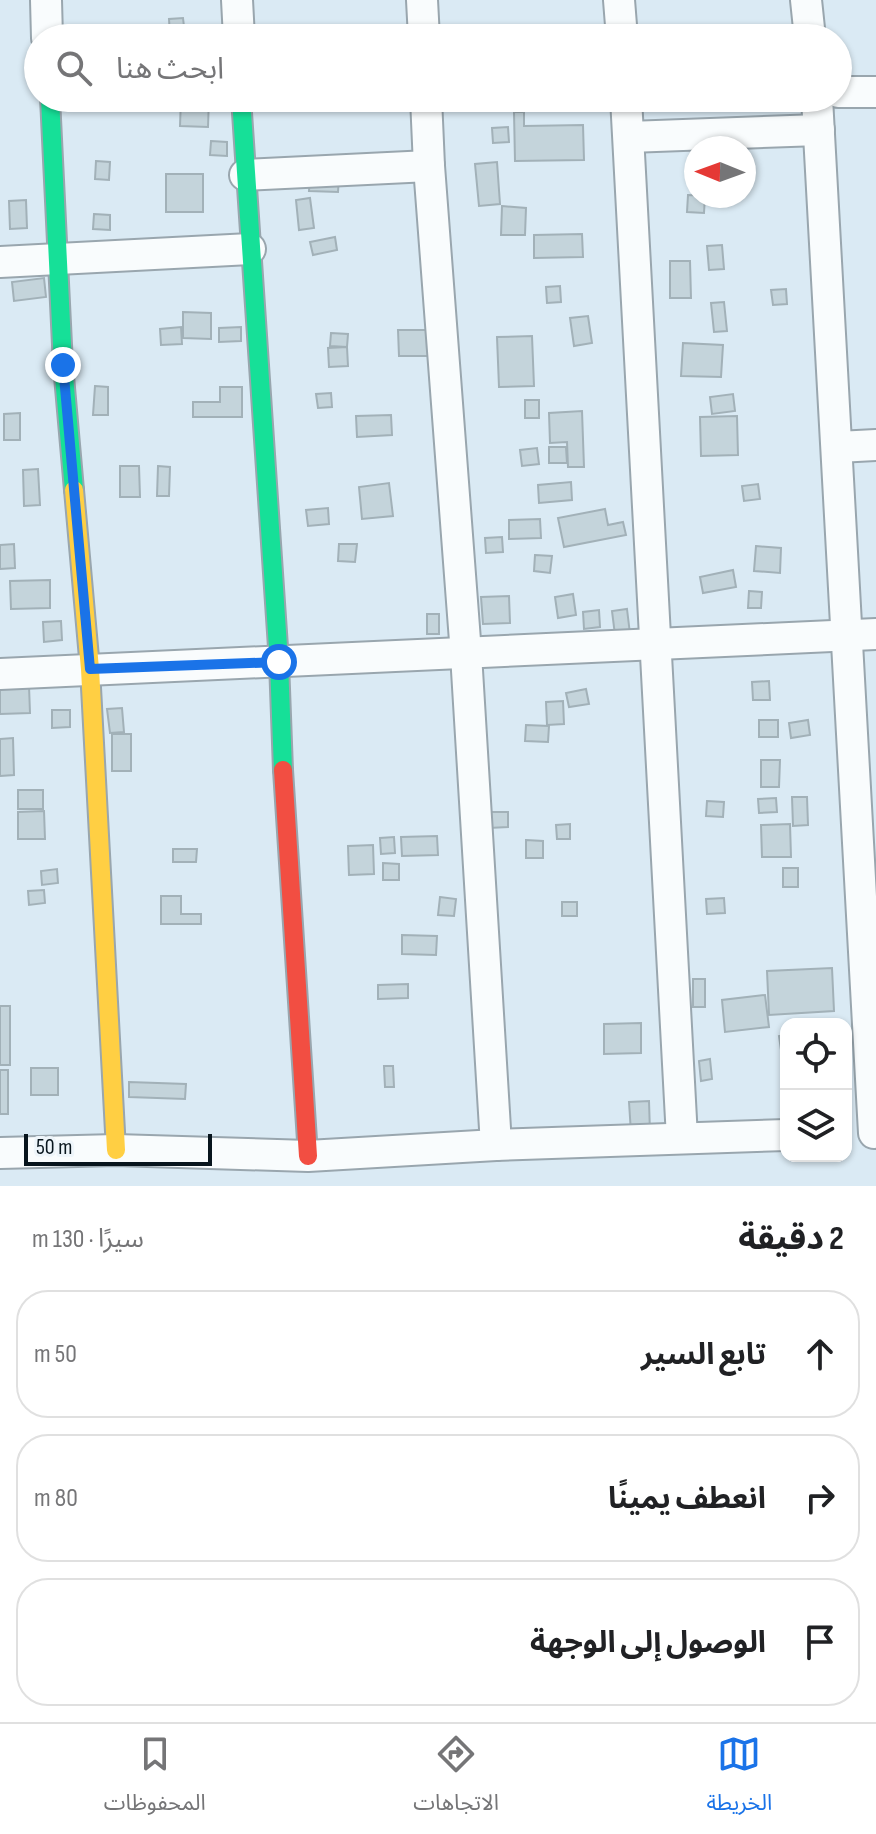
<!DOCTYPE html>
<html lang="ar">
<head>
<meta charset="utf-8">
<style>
	:root { --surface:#fff; --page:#f2f2f2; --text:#202124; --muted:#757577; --line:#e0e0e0; --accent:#1a73e8 }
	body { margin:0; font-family:"Sofia Sans Condensed","Noto Sans Arabic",sans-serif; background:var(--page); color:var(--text); direction:rtl }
	.controls { position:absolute; right:24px; bottom:24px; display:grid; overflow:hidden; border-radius:16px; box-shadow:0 2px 6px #0004 }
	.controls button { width:72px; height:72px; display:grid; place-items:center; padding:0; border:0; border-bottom:2px solid var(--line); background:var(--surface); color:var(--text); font:40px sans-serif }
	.compass { position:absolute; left:684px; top:136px; width:72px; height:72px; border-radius:50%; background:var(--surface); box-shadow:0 2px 6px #0004; rotate:271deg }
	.scale { position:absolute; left:24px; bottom:20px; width:188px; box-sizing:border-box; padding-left:8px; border:4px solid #08151d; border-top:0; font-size:22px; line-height:28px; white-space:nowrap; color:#08151d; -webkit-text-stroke:6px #eef5fa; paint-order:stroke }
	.stop { position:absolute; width:24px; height:24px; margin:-18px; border:6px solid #1a73e8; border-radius:50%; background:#fff }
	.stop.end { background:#1a73e8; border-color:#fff; box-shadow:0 2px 8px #0008 }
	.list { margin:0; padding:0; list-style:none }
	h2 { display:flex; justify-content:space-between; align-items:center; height:104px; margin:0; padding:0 32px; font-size:34px }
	h2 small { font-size:26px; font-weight:400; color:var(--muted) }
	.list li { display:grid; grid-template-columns:52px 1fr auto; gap:24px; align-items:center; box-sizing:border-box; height:128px; margin:0 16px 16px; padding:0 16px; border:2px solid var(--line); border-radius:32px }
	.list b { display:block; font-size:30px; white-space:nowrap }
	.list em { font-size:26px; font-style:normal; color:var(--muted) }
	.icon { flex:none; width:44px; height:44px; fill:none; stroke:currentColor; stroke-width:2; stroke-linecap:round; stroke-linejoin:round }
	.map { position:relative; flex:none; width:876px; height:1186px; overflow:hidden; direction:ltr }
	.search { position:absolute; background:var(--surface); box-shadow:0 2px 6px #0004; left:24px; right:24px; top:24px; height:88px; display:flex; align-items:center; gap:20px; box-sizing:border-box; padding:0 28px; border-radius:44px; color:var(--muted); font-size:30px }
	.sheet { height:536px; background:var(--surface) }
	nav { display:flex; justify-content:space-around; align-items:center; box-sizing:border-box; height:112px; border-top:2px solid var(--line); background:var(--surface); font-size:22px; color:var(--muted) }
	nav a { display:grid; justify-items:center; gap:4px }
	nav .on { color:var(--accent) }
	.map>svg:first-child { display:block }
	.building { fill:#c4d4db; stroke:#a2b1b8; stroke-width:2 }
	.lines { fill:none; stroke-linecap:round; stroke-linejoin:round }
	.street-casing { stroke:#99a6ae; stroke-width:34 }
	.fast-casing { stroke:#99a6ae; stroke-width:22 }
	.slow-casing { stroke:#99a6ae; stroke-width:22 }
	.jam-casing { stroke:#99a6ae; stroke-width:22 }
	.street { stroke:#f9fcfd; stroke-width:30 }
	.fast { stroke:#16e098; stroke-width:18 }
	.slow { stroke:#ffcf43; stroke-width:18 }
	.jam { stroke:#f24e42; stroke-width:18 }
	.route { stroke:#1a73e8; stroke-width:10 }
</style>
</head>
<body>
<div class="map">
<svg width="876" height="1186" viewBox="0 0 876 1186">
	<rect width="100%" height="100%" fill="#daeaf4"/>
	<g class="building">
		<path d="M 183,18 L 185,35 L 170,36 L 169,19 Z"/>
		<path d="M 181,98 L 209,98 L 208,127 L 180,126 Z"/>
		<path d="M 514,112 L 524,112 L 524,126 L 583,125 L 584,160 L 515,161 Z"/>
		<path d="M 508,127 L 509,142 L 493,143 L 492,128 Z"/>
		<path d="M 211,141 L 227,142 L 227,156 L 210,155 Z"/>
		<path d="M 96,161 L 110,162 L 109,180 L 95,179 Z"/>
		<path d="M 497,162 L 500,204 L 479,206 L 475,164 Z"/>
		<rect x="166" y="174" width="37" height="38"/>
		<path d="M 310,175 L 339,176 L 338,192 L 309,191 Z"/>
		<path d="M 688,195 L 705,196 L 704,213 L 687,212 Z"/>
		<path d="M 310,198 L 314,228 L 299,230 L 296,200 Z"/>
		<path d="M 26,200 L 27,228 L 10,229 L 9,201 Z"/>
		<path d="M 502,206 L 526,208 L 525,235 L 501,235 Z"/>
		<path d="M 94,214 L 110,215 L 110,230 L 93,229 Z"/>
		<path d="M 582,234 L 583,257 L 534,258 L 534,235 Z"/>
		<path d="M 335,237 L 337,250 L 313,255 L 310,242 Z"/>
		<path d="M 722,245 L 724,269 L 709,270 L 707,246 Z"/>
		<path d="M 670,261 L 690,261 L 691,298 L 670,298 Z"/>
		<path d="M 44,278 L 46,297 L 14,301 L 12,282 Z"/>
		<path d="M 560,286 L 561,302 L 547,303 L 546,287 Z"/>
		<path d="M 786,289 L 787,304 L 773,305 L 771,290 Z"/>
		<path d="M 724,302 L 727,331 L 714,332 L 711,303 Z"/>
		<path d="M 183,312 L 211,313 L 211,339 L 183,338 Z"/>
		<path d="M 588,316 L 592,343 L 574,346 L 570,318 Z"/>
		<path d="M 181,327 L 182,344 L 161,345 L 160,329 Z"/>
		<path d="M 241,327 L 241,341 L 219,342 L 219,328 Z"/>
		<path d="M 398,330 L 432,330 L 432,356 L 399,356 Z"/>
		<path d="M 331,333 L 348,334 L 347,347 L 330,346 Z"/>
		<path d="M 532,336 L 534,386 L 499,387 L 497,337 Z"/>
		<path d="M 683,343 L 723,345 L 721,377 L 681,376 Z"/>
		<path d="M 347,347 L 348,366 L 329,367 L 328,348 Z"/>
		<path d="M 95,386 L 108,387 L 108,415 L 93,415 Z"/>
		<path d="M 220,387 L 242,387 L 242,417 L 193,417 L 193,402 L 220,402 Z"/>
		<path d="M 331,393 L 332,407 L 318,408 L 316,394 Z"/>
		<path d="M 733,394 L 735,411 L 712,414 L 710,397 Z"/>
		<rect x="525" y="400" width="14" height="18"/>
		<path d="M 582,411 L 584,467 L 568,467 L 567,442 L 550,443 L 549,413 Z"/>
		<path d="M 20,413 L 20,440 L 4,440 L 4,414 Z"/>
		<path d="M 391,415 L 392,435 L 357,437 L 356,416 Z"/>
		<path d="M 737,416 L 738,455 L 701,456 L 700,417 Z"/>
		<path d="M 549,447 L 566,447 L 567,463 L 549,463 Z"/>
		<path d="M 537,448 L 539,464 L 522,466 L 520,450 Z"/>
		<path d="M 120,466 L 139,466 L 140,497 L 120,497 Z"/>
		<path d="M 158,466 L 170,467 L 169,496 L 157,496 Z"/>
		<path d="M 38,469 L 40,505 L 24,506 L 23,470 Z"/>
		<path d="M 571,482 L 572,500 L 539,503 L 538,485 Z"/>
		<path d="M 389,483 L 393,516 L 362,519 L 359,487 Z"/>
		<path d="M 758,484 L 760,499 L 744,501 L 742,486 Z"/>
		<path d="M 328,508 L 329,524 L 308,526 L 306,510 Z"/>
		<path d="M 605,509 L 608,525 L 623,522 L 626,535 L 564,547 L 558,518 Z"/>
		<path d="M 540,519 L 541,538 L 509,539 L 509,520 Z"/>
		<path d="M 502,537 L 503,552 L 486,553 L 485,538 Z"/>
		<path d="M 14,544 L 15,568 L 0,569 L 0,545 Z"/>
		<path d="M 339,544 L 357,544 L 355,562 L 338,561 Z"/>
		<path d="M 756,546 L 781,548 L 780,573 L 754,571 Z"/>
		<path d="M 535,555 L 552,556 L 550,573 L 534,571 Z"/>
		<path d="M 733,570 L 736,587 L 703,593 L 700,577 Z"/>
		<path d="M 50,580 L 50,608 L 11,609 L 10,581 Z"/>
		<path d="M 749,591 L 762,592 L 761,608 L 748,608 Z"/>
		<path d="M 573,594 L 576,615 L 558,618 L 555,597 Z"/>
		<path d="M 509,596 L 510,623 L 483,624 L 481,597 Z"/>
		<path d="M 627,609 L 630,634 L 615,635 L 612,611 Z"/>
		<path d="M 599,610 L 600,627 L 584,629 L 583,612 Z"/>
		<rect x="427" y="614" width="12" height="20"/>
		<path d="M 61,621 L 62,640 L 44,642 L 43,622 Z"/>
		<path d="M 769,681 L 770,700 L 753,700 L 752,682 Z"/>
		<path d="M 0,686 L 29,686 L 30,713 L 0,714 Z"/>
		<path d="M 586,689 L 589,704 L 569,707 L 566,693 Z"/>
		<path d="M 563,701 L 564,724 L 547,725 L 546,702 Z"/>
		<path d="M 122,708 L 124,732 L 110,733 L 107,709 Z"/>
		<path d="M 52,710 L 70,710 L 70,727 L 52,728 Z"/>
		<rect x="759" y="720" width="19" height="17"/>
		<path d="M 808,720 L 810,735 L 791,738 L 789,723 Z"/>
		<path d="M 526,725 L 549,726 L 548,742 L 525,741 Z"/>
		<rect x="112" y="734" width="19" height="37"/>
		<path d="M 13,738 L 14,775 L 0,776 L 0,739 Z"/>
		<path d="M 761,760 L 780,760 L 779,787 L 761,787 Z"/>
		<rect x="18" y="790" width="25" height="19"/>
		<path d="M 792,797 L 807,797 L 808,825 L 793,826 Z"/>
		<path d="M 776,798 L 777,812 L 759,813 L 758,799 Z"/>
		<path d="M 707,801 L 724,802 L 723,817 L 706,816 Z"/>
		<path d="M 44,811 L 45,839 L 18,839 L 18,812 Z"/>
		<path d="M 489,812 L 508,812 L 508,827 L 489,828 Z"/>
		<path d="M 570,824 L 570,839 L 557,839 L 556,825 Z"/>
		<path d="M 790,824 L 791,857 L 762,857 L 761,825 Z"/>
		<path d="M 437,836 L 438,855 L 402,856 L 401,837 Z"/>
		<path d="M 394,837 L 395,853 L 381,854 L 380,838 Z"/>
		<path d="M 526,840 L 543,841 L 543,858 L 526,858 Z"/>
		<path d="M 373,845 L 374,874 L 349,875 L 348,846 Z"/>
		<path d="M 173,849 L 197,849 L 196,862 L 173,862 Z"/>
		<path d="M 383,863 L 399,864 L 399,880 L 383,880 Z"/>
		<rect x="783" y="868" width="15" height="19"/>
		<path d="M 57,869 L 58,883 L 42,885 L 41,871 Z"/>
		<path d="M 44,890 L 45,903 L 29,905 L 28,891 Z"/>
		<path d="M 161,896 L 181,896 L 181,914 L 201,914 L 201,924 L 161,924 Z"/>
		<path d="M 440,897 L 456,899 L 454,916 L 438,915 Z"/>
		<path d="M 724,898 L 725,913 L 707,914 L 706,899 Z"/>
		<rect x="562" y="902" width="15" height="14"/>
		<path d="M 402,935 L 437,936 L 436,955 L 402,954 Z"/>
		<path d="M 832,968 L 834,1011 L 769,1015 L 767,971 Z"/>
		<rect x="693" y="979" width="12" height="28"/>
		<path d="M 408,984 L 408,998 L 378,999 L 378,985 Z"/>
		<path d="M 765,995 L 769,1027 L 725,1032 L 722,1000 Z"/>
		<rect x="0" y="1006" width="10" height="59"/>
		<path d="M 641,1023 L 641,1053 L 604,1054 L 604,1024 Z"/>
		<path d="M 786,1035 L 786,1064 L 783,1064 L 779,1036 Z"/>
		<path d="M 710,1059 L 712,1079 L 701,1081 L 699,1061 Z"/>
		<path d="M 384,1066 L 393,1066 L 394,1087 L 385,1087 Z"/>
		<rect x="31" y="1068" width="27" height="27"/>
		<rect x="0" y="1070" width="8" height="44"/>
		<path d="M 129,1082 L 186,1084 L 185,1099 L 129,1097 Z"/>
		<path d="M 649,1101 L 650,1133 L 631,1133 L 629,1102 Z"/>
	</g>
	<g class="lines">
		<defs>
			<g id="street">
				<path d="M 46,0 L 47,38"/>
				<path d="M 237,0 L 239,38"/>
				<path d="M 422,0 L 424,38"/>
				<path d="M 619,0 L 622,38"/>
				<path d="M 806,0 L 810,38"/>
				<path d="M 838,92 L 876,92"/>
				<path d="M 426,98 L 429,166 L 466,654 L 496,1145"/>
				<path d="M 626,98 L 682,1138"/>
				<path d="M 817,98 L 874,1133"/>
				<path d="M 629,137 L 819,130"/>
				<path d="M 245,175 L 429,166"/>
				<path d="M 0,262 L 250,249"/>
				<path d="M 838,447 L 876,445"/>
				<path d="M 0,674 L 876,634"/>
				<path d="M 0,1153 L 116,1150 L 308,1156 L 496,1145 L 786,1135"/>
			</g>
			<g id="fast">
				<path d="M 50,98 L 63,365 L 74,490"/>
				<path d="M 241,98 L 279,662 L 283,770"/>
			</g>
			<path id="slow" d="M 74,490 L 90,669 L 116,1150"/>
			<path id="jam" d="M 283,770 L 308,1156"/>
		</defs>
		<use href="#street" class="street-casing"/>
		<use href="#fast" class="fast-casing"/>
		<use href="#slow" class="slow-casing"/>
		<use href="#jam" class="jam-casing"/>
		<use href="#street" class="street"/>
		<use href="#fast" class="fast"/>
		<use href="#slow" class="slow"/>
		<use href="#jam" class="jam"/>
	</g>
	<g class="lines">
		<path class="route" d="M 63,365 L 90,669 L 279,662"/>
	</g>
</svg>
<div class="controls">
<button><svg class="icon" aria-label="locate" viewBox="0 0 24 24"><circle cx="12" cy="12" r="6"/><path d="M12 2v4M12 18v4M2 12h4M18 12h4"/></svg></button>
<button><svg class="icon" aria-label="layers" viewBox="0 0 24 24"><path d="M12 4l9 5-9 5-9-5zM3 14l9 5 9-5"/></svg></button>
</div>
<svg class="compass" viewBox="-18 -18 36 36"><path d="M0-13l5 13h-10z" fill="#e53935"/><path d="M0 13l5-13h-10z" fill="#757577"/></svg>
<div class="scale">50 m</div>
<div class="stop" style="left:279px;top:662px"></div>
<div class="stop end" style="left:63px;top:365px"></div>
<div class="search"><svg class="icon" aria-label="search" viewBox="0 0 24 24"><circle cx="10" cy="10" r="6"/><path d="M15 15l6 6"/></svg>ابحث هنا</div>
</div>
<section class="sheet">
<h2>2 دقيقة<small>سيرًا · 130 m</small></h2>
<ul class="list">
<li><svg class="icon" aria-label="ahead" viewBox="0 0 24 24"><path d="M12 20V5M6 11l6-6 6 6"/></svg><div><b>تابع السير</b></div><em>50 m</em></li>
<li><svg class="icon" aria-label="right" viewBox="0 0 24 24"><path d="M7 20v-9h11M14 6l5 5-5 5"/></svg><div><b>انعطف يمينًا</b></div><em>80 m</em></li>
<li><svg class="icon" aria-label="arrive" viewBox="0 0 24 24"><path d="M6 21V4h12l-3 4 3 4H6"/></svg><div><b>الوصول إلى الوجهة</b></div></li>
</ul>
</section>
<nav>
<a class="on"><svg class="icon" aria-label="map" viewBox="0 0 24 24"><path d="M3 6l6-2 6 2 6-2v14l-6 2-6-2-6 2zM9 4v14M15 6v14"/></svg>الخريطة</a>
<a><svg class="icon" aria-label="directions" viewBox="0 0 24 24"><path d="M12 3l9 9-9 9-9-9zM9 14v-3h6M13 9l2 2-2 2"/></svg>الاتجاهات</a>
<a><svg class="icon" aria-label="saved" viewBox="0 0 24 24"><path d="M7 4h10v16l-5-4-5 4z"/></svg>المحفوظات</a>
</nav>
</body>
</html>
